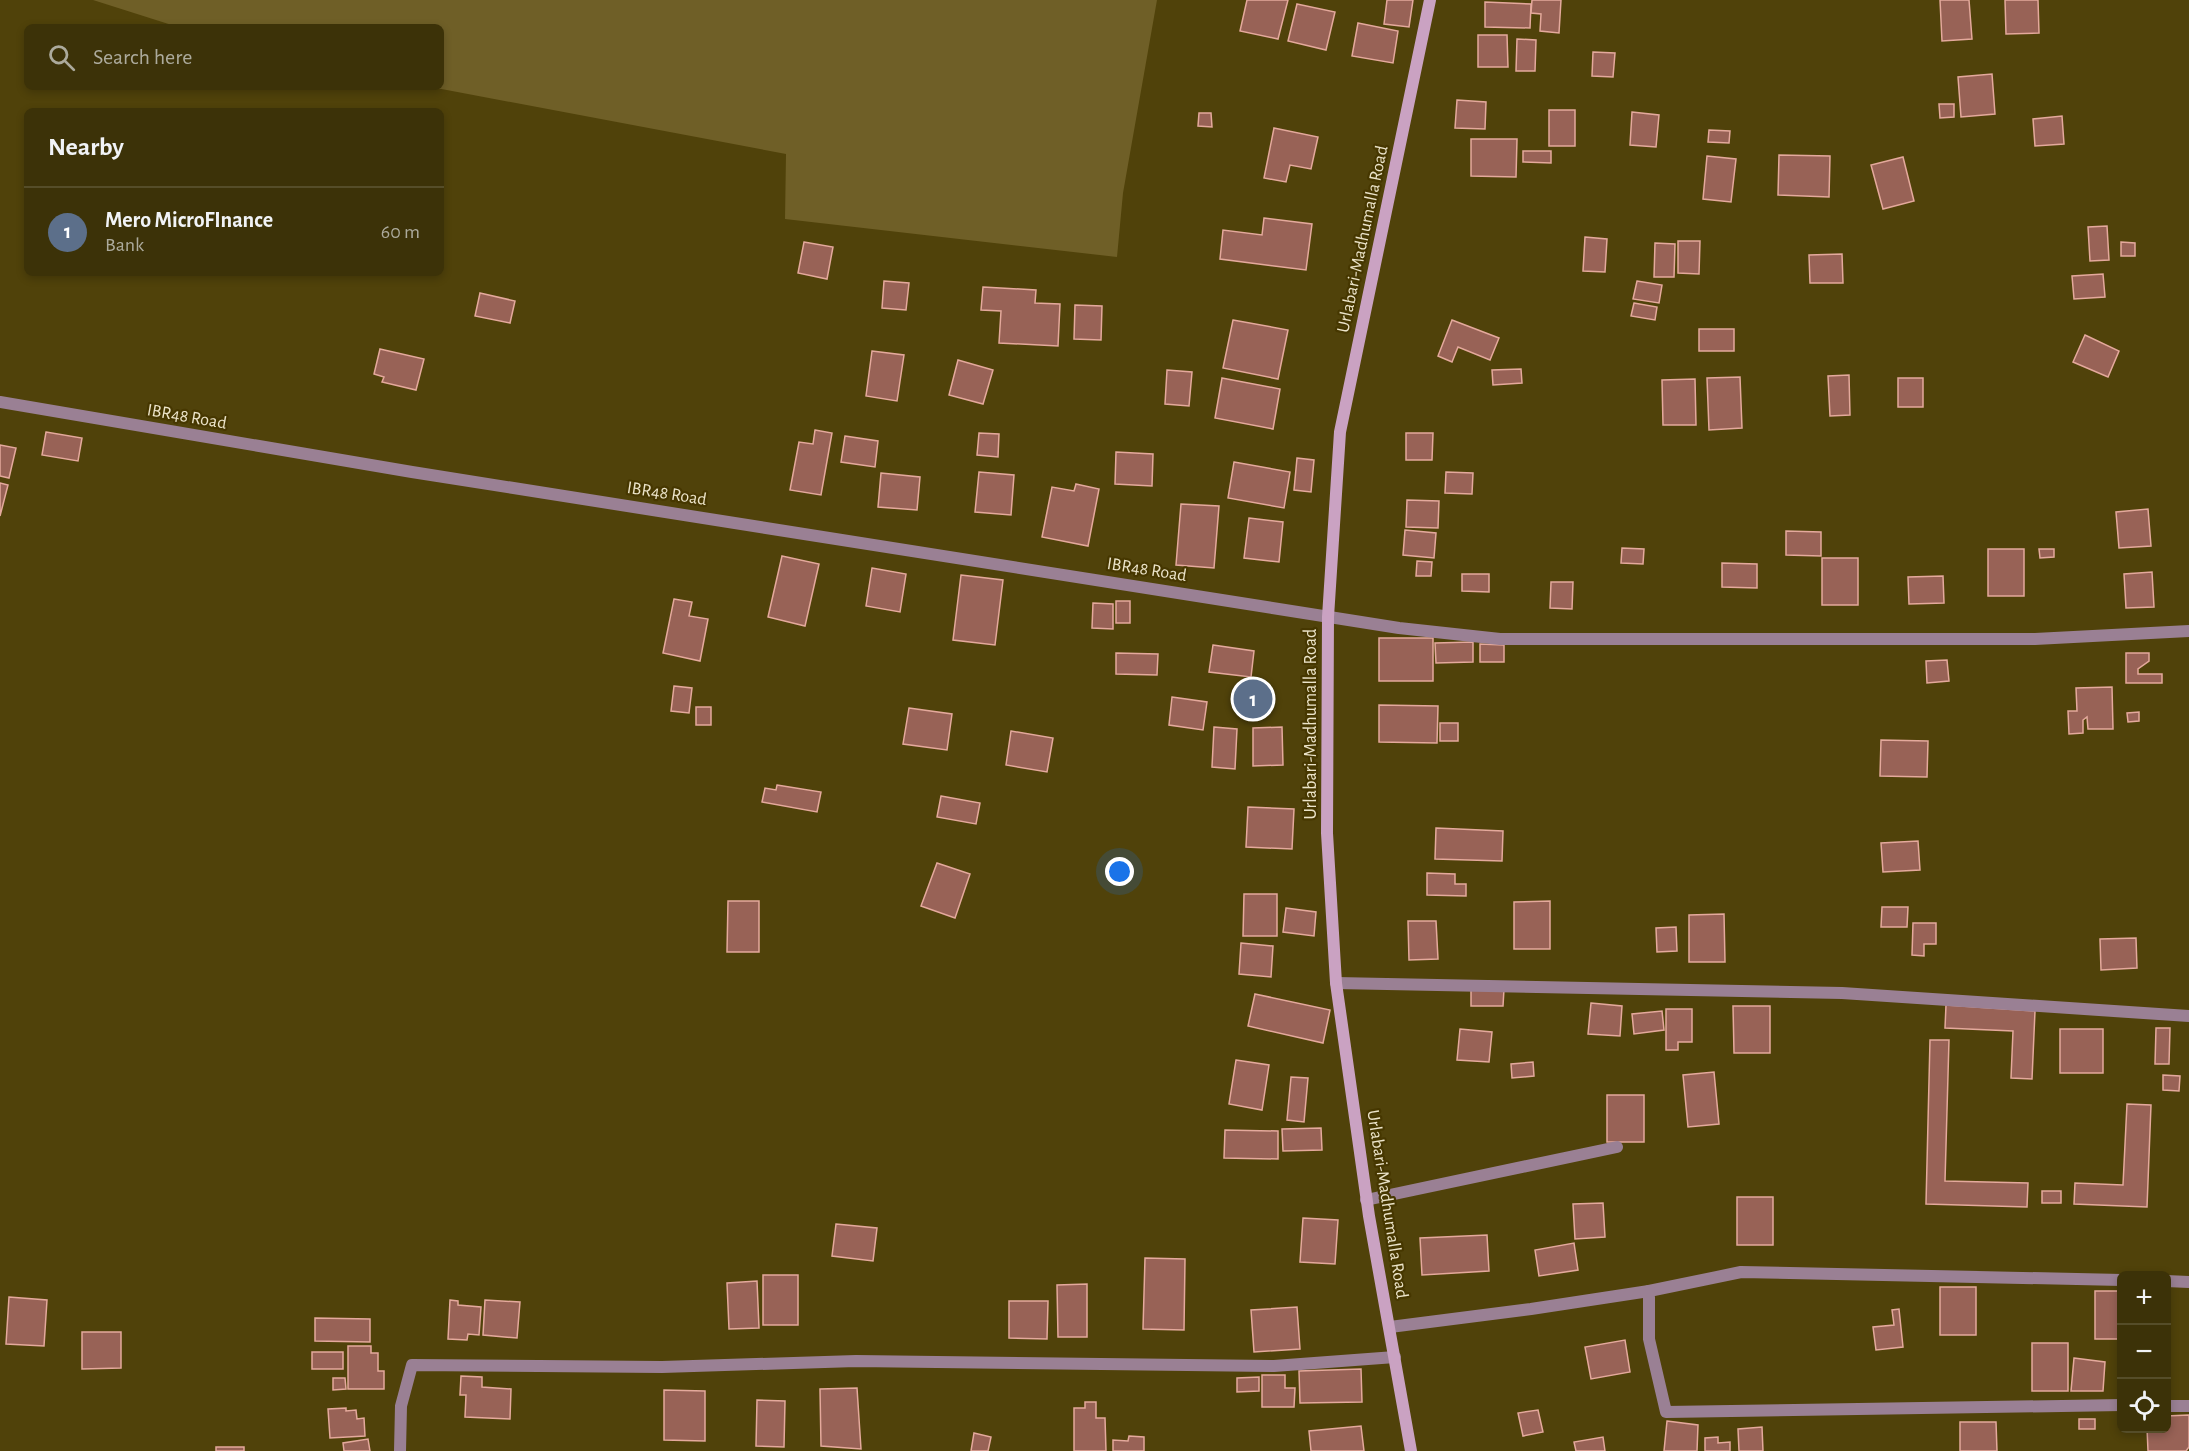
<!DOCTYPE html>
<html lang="en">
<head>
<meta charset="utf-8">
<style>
	:root { --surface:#3c3208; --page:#433a12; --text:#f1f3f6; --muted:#acaa9c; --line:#554d29; --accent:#e69b98 }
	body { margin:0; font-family:"Alegreya Sans",sans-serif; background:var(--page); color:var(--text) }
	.controls { position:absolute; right:18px; bottom:18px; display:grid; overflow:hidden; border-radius:9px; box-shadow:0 3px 9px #0003 }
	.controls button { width:54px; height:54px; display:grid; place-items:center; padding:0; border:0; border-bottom:2px solid var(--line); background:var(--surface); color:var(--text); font:30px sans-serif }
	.you { position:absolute; left:1120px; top:872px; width:21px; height:21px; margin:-15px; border:4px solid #fff; border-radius:50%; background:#1a73e8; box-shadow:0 0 0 9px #1a73e833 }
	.badge { display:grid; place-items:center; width:39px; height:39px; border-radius:50%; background:var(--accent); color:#fff; font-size:20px; font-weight:700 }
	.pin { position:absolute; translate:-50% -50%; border:3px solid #fff; box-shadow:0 2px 6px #0006 }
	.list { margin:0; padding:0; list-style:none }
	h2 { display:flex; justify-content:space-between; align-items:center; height:78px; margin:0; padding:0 24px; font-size:26px }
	h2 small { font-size:20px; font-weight:400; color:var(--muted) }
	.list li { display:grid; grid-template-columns:39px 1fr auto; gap:18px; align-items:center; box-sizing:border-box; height:90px; padding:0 24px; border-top:2px solid var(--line) }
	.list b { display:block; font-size:22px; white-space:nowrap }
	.list p { margin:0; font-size:20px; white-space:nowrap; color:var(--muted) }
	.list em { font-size:20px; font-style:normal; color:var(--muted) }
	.icon { flex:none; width:33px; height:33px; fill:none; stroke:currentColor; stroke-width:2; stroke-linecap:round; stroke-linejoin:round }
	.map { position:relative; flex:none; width:2189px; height:1451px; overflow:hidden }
	.search { position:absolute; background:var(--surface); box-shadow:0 3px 9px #0003; left:24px; top:24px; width:420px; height:66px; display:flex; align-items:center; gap:15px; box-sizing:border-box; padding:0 21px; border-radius:9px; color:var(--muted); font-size:22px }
	.panel { position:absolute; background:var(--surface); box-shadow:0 3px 9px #0003; left:24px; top:108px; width:420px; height:168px; border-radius:9px }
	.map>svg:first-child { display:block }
	.green { fill:#6f5f27 }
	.building { fill:#986256; stroke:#e4a99c; stroke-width:1.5 }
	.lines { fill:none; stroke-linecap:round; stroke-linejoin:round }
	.street { stroke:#9a8094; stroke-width:12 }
	.secondary { stroke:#caa2c2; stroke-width:12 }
	.labels { text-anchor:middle; stroke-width:4.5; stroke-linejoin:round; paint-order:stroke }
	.street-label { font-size:18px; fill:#ece4c9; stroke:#463700 }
</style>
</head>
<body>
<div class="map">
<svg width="2189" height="1451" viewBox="0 0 2189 1451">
	<rect width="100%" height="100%" fill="#50420a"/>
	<path class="green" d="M 93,0 L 1157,0 L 1123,193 L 1117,257 L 785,219 L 786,154 L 431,87 L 441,87 L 441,27 L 178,27 Z"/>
	<g class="building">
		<path d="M 1247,0 L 1288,0 L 1278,39 L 1240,31 Z"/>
		<path d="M 1387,0 L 1413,0 L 1409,27 L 1384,24 Z"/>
		<path d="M 1532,0 L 1561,0 L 1559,33 L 1540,31 L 1541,14 L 1531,13 Z"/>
		<path d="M 1940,0 L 1969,0 L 1972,39 L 1942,41 Z"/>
		<path d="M 2005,0 L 2038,0 L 2039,33 L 2006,34 Z"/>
		<path d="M 1485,2 L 1531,4 L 1530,28 L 1485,27 Z"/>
		<path d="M 1297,4 L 1335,12 L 1326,50 L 1288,41 Z"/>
		<path d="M 1358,23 L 1398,31 L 1393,63 L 1352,56 Z"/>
		<path d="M 1478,35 L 1507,35 L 1508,67 L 1478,67 Z"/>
		<path d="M 1517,39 L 1536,40 L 1535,71 L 1516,71 Z"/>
		<path d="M 1593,52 L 1615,53 L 1613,77 L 1592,76 Z"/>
		<path d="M 1992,74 L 1995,114 L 1961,117 L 1958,77 Z"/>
		<path d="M 1457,100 L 1486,102 L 1485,129 L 1455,128 Z"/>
		<path d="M 1939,104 L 1954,104 L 1954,117 L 1940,118 Z"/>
		<rect x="1549" y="110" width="26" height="36"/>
		<path d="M 1632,112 L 1659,115 L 1656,147 L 1630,145 Z"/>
		<path d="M 1199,113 L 1211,113 L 1212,127 L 1198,126 Z"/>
		<path d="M 2062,116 L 2064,144 L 2035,146 L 2033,119 Z"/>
		<path d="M 1274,128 L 1318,137 L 1311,169 L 1290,165 L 1286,182 L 1264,178 Z"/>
		<path d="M 1709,130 L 1730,131 L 1729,143 L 1708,142 Z"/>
		<path d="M 1471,139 L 1517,139 L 1516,177 L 1471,176 Z"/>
		<path d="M 1523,151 L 1551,151 L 1551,163 L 1523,162 Z"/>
		<path d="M 1779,155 L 1830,156 L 1829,197 L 1778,195 Z"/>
		<path d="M 1707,156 L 1736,159 L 1731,202 L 1703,199 Z"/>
		<path d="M 1903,157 L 1914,201 L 1883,209 L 1871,165 Z"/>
		<path d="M 1264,218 L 1312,224 L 1306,270 L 1220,259 L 1223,230 L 1262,235 Z"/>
		<path d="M 2107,226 L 2109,260 L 2090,261 L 2088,227 Z"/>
		<path d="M 1585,237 L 1607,239 L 1605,272 L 1583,271 Z"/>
		<path d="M 1678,241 L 1700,241 L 1699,274 L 1678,273 Z"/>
		<path d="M 804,242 L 833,247 L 827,279 L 798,273 Z"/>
		<path d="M 2121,242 L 2135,243 L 2135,256 L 2121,256 Z"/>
		<path d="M 1655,243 L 1675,244 L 1674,277 L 1654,277 Z"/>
		<path d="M 1842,254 L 1843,283 L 1810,283 L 1809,255 Z"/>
		<path d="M 2103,274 L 2105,297 L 2074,299 L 2072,276 Z"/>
		<path d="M 884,281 L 909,283 L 906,310 L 882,308 Z"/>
		<path d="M 1637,281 L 1662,285 L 1659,303 L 1633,299 Z"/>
		<path d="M 983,287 L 1036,290 L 1035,303 L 1060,304 L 1058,346 L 999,343 L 1001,311 L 981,310 Z"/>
		<path d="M 480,293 L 515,301 L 510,323 L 475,316 Z"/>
		<path d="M 1634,303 L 1657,307 L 1655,320 L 1631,316 Z"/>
		<path d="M 1075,305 L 1102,306 L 1101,340 L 1074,339 Z"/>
		<path d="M 1233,320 L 1288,330 L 1278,379 L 1223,368 Z"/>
		<path d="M 1452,320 L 1499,338 L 1490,360 L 1458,347 L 1452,362 L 1438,356 Z"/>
		<rect x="1699" y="329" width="35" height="22"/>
		<path d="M 2085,335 L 2119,351 L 2108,377 L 2073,362 Z"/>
		<path d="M 380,349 L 424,359 L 416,390 L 382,382 L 384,377 L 374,374 Z"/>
		<path d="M 872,351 L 904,355 L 897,401 L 866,396 Z"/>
		<path d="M 958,360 L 993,370 L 983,404 L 949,395 Z"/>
		<path d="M 1521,369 L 1522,383 L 1493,385 L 1492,370 Z"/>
		<path d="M 1167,370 L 1192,372 L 1189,406 L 1165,404 Z"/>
		<path d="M 1849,375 L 1850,415 L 1830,416 L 1828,376 Z"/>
		<path d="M 1740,377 L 1742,428 L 1709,430 L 1707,378 Z"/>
		<path d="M 1222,378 L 1280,389 L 1273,429 L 1215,418 Z"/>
		<rect x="1898" y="378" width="25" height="29"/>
		<path d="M 1695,379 L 1696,425 L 1663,425 L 1662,380 Z"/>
		<path d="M 815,430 L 832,433 L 821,495 L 790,490 L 799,442 L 813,444 Z"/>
		<path d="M 46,432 L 82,438 L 78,461 L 42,455 Z"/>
		<path d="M 979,433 L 999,434 L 998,457 L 977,455 Z"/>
		<path d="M 1406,433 L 1433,433 L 1432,460 L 1406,460 Z"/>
		<path d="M 845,436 L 878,441 L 875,467 L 841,462 Z"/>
		<path d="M 0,445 L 16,448 L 9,478 L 0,476 Z"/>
		<path d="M 1116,452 L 1153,454 L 1152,486 L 1115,484 Z"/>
		<path d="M 1297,458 L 1314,460 L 1311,492 L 1294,490 Z"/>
		<path d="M 1234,462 L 1290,472 L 1284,508 L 1228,498 Z"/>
		<path d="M 979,472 L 1014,475 L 1011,515 L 975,512 Z"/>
		<path d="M 1446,472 L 1473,473 L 1472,494 L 1445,493 Z"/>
		<path d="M 881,473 L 920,477 L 917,510 L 878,507 Z"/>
		<path d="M 0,483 L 8,485 L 0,516 Z"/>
		<path d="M 1076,484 L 1099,489 L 1088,546 L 1042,537 L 1052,487 L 1074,491 Z"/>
		<path d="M 1407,500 L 1439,501 L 1438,528 L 1406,527 Z"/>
		<path d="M 1181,504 L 1219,506 L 1214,568 L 1176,565 Z"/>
		<path d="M 2148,509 L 2151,546 L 2119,548 L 2116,512 Z"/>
		<path d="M 1249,518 L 1283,522 L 1279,562 L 1244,558 Z"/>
		<path d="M 1405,530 L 1436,533 L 1434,558 L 1403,555 Z"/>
		<path d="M 1786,531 L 1821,532 L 1821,556 L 1786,555 Z"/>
		<path d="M 1622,548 L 1644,549 L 1643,564 L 1621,563 Z"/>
		<rect x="1988" y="549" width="36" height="47"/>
		<path d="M 2039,549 L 2054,549 L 2054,557 L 2040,558 Z"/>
		<path d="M 782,556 L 819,564 L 805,626 L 768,617 Z"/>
		<rect x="1822" y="558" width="36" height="47"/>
		<path d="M 1417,561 L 1432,562 L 1431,576 L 1416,576 Z"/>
		<path d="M 1722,563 L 1757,564 L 1757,588 L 1722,587 Z"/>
		<path d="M 872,568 L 906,574 L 900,612 L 866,606 Z"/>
		<path d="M 2152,572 L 2154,607 L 2126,608 L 2124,574 Z"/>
		<path d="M 1462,574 L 1489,574 L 1489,592 L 1462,591 Z"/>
		<path d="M 961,575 L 1003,580 L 995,645 L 953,640 Z"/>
		<path d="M 1943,576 L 1944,603 L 1909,604 L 1908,577 Z"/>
		<path d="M 1551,582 L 1573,582 L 1572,609 L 1550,608 Z"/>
		<path d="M 674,599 L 692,602 L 689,616 L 708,619 L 700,661 L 663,653 Z"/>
		<rect x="1116" y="601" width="14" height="22"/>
		<path d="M 1093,603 L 1113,604 L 1113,629 L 1092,628 Z"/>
		<rect x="1379" y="638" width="54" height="43"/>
		<path d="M 1473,642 L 1473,662 L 1436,663 L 1435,643 Z"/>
		<path d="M 1480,644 L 1504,645 L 1504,662 L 1480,662 Z"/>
		<path d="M 1213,645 L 1254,651 L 1251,677 L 1209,672 Z"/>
		<path d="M 1116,653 L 1158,654 L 1157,675 L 1116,674 Z"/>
		<path d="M 2126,653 L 2149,653 L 2149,661 L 2138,669 L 2138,674 L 2162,674 L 2162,683 L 2126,683 Z"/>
		<path d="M 1947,660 L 1949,681 L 1927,683 L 1926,661 Z"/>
		<path d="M 674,686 L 692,688 L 689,713 L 671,711 Z"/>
		<path d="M 2112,687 L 2113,729 L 2088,729 L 2087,717 L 2083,720 L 2083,733 L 2069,734 L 2068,711 L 2077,711 L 2076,688 Z"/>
		<path d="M 1172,697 L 1207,702 L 1203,730 L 1169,725 Z"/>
		<path d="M 1379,705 L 1438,706 L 1437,743 L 1379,742 Z"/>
		<rect x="696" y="707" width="15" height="18"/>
		<path d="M 909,708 L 952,714 L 947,750 L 903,744 Z"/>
		<path d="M 2139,712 L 2139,721 L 2128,722 L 2127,713 Z"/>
		<rect x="1440" y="723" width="18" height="18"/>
		<path d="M 1214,727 L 1237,729 L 1235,769 L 1212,767 Z"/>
		<path d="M 1282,727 L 1283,765 L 1253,766 L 1253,728 Z"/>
		<path d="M 1011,731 L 1053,738 L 1047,772 L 1006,765 Z"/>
		<path d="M 1881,740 L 1928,741 L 1927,777 L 1880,776 Z"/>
		<path d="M 777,785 L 821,792 L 817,812 L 762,802 L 765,788 L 776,790 Z"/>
		<path d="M 941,796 L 980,803 L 976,824 L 937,817 Z"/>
		<path d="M 1248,807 L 1294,809 L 1292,849 L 1246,847 Z"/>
		<path d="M 1436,828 L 1503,831 L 1502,861 L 1435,859 Z"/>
		<path d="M 1918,841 L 1920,870 L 1883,872 L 1881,843 Z"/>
		<path d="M 937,863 L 970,874 L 955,918 L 921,906 Z"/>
		<path d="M 1427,873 L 1455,874 L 1455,884 L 1466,884 L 1466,896 L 1427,895 Z"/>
		<path d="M 1244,894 L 1277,894 L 1277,936 L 1243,936 Z"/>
		<path d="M 728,901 L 759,901 L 759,952 L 727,952 Z"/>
		<path d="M 1550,901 L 1550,949 L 1514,949 L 1514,902 Z"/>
		<path d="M 1882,907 L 1908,907 L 1907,927 L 1881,927 Z"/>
		<path d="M 1286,908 L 1316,912 L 1314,936 L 1283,932 Z"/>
		<path d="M 1724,914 L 1725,962 L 1689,962 L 1689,915 Z"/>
		<path d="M 1408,921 L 1436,921 L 1438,959 L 1409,960 Z"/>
		<path d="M 1913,923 L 1936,923 L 1936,944 L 1924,944 L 1924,956 L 1912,955 Z"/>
		<path d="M 1676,927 L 1677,951 L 1657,952 L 1656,928 Z"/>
		<path d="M 2136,938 L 2137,968 L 2101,970 L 2100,939 Z"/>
		<path d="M 1241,943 L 1273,946 L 1271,977 L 1239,974 Z"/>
		<path d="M 1471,989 L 1504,989 L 1503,1006 L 1471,1006 Z"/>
		<path d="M 1255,994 L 1330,1010 L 1323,1043 L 1248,1026 Z"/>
		<path d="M 1591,1003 L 1622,1006 L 1620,1036 L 1588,1034 Z"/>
		<path d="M 1946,1005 L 2035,1011 L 2032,1079 L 2011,1078 L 2013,1031 L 1945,1028 Z"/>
		<path d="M 1733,1006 L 1770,1006 L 1770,1053 L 1734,1053 Z"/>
		<path d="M 1666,1009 L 1692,1009 L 1692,1042 L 1678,1042 L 1678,1050 L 1666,1050 Z"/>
		<path d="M 1662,1011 L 1664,1030 L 1634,1034 L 1632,1014 Z"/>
		<path d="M 2156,1028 L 2170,1028 L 2169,1064 L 2155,1064 Z"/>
		<path d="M 1460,1029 L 1492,1032 L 1489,1062 L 1457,1060 Z"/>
		<rect x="2060" y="1029" width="43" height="44"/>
		<path d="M 1930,1040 L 1949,1040 L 1945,1181 L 2028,1183 L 2027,1207 L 1926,1204 Z"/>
		<path d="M 1236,1060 L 1269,1065 L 1262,1110 L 1229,1104 Z"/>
		<path d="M 1533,1062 L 1534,1076 L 1512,1078 L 1511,1064 Z"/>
		<path d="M 1714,1072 L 1719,1124 L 1688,1127 L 1683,1075 Z"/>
		<path d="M 2163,1075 L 2180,1076 L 2179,1091 L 2163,1090 Z"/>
		<path d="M 1291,1077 L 1308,1078 L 1304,1122 L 1287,1120 Z"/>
		<rect x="1607" y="1095" width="37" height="47"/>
		<path d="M 2127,1104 L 2151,1105 L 2147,1207 L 2074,1204 L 2075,1183 L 2123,1185 Z"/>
		<path d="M 1321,1128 L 1322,1150 L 1283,1151 L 1282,1129 Z"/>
		<path d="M 1225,1130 L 1278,1131 L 1278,1159 L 1224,1158 Z"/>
		<rect x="2042" y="1191" width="19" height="12"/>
		<rect x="1737" y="1197" width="36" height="48"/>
		<path d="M 1603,1203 L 1605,1237 L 1575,1239 L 1573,1204 Z"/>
		<path d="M 1303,1218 L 1338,1220 L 1335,1264 L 1300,1262 Z"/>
		<path d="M 836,1224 L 877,1228 L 873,1261 L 832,1256 Z"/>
		<path d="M 1487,1235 L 1489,1271 L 1422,1275 L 1420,1238 Z"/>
		<path d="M 1574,1243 L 1578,1270 L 1539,1276 L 1535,1250 Z"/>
		<path d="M 1145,1258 L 1185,1259 L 1184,1330 L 1143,1329 Z"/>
		<rect x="763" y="1275" width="35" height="50"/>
		<path d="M 757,1281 L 759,1328 L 729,1329 L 727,1283 Z"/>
		<path d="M 1087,1284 L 1087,1337 L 1058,1337 L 1057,1285 Z"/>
		<rect x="1940" y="1287" width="36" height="48"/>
		<rect x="2095" y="1291" width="27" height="48"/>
		<path d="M 9,1297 L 47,1300 L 44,1346 L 6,1344 Z"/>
		<path d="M 450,1300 L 458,1301 L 458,1305 L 481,1307 L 479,1335 L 468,1334 L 467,1340 L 448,1339 Z"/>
		<path d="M 485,1300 L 520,1302 L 517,1338 L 483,1335 Z"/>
		<path d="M 1009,1301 L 1048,1301 L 1047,1339 L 1009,1338 Z"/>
		<path d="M 1297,1307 L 1300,1349 L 1254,1352 L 1251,1310 Z"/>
		<path d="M 1899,1309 L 1903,1347 L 1876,1350 L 1873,1327 L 1894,1325 L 1892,1310 Z"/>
		<path d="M 315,1318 L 370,1319 L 370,1342 L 315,1341 Z"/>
		<path d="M 82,1332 L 121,1332 L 121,1368 L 82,1369 Z"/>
		<path d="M 1625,1340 L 1630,1372 L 1591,1379 L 1585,1347 Z"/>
		<rect x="2032" y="1343" width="36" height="48"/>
		<path d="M 348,1346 L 371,1346 L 371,1353 L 378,1353 L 378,1371 L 384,1371 L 384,1389 L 348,1389 Z"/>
		<rect x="312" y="1352" width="31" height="17"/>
		<path d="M 2074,1358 L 2105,1362 L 2103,1391 L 2071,1391 Z"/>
		<path d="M 1361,1369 L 1362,1402 L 1300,1403 L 1299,1371 Z"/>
		<path d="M 1262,1375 L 1285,1375 L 1285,1388 L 1295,1388 L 1294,1407 L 1262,1407 Z"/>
		<path d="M 461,1376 L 482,1377 L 482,1387 L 511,1389 L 510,1419 L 465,1417 L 466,1395 L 460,1395 Z"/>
		<path d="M 1259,1377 L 1259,1391 L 1237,1392 L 1237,1378 Z"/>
		<path d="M 333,1378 L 345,1378 L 346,1389 L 333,1390 Z"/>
		<path d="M 857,1388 L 861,1449 L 821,1446 L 820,1389 Z"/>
		<path d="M 664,1390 L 705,1391 L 705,1441 L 664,1440 Z"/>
		<path d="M 757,1400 L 785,1401 L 784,1447 L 756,1446 Z"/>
		<path d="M 1085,1402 L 1096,1402 L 1096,1418 L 1105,1418 L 1106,1451 L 1074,1451 L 1074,1408 L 1085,1408 Z"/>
		<path d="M 346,1408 L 346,1411 L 356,1410 L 357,1419 L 364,1418 L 365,1436 L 330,1438 L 328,1409 Z"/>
		<path d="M 1538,1410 L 1543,1432 L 1523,1436 L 1518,1413 Z"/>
		<path d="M 2189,1415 L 2189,1447 L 2186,1451 L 2148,1451 L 2147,1428 L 2166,1428 L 2166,1416 Z"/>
		<rect x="2079" y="1419" width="16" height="10"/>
		<path d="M 1667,1421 L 1698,1425 L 1697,1451 L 1664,1451 Z"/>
		<path d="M 1960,1422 L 1996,1422 L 1997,1451 L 1960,1451 Z"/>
		<path d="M 1361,1426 L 1364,1451 L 1311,1451 L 1309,1431 Z"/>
		<path d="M 1762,1427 L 1763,1451 L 1739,1451 L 1738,1429 Z"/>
		<path d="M 974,1433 L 991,1437 L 988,1451 L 971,1451 Z"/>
		<path d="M 1129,1436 L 1144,1437 L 1144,1451 L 1113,1451 L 1113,1440 L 1128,1441 Z"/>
		<path d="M 1603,1437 L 1605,1451 L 1576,1451 L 1574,1442 Z"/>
		<path d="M 1718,1437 L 1718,1443 L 1730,1442 L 1730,1451 L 1705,1451 L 1705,1438 Z"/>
		<path d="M 368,1439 L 370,1451 L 344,1451 L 343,1443 Z"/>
		<rect x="216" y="1447" width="28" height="4"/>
	</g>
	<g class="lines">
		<g class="street">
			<path d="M 0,402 L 412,472 L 1399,628 L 1500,639 L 2035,639 L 2189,631"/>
			<path d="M 1336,983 L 1842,993 L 2189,1016"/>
			<path d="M 1366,1200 L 1617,1147"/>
			<path d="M 2122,1280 L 1741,1272 L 1649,1291 L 1649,1339 L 1666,1412 L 2122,1405"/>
			<path d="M 2166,1281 L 2189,1282"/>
			<path d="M 1390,1327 L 1531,1309 L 1649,1291"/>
			<path d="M 2166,1406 L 2189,1406"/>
			<path d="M 400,1451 L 401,1406 L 412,1365 L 662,1367 L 856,1361 L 1274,1366 L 1395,1357"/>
		</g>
		<path class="secondary" d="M 1411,1451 L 1369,1216 L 1336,983 L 1327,833 L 1328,617 L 1340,432 L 1430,0"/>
	</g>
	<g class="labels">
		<g class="street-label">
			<text transform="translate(1362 239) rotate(-78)" y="6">Urlabari-Madhumalla Road</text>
			<text transform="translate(187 416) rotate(10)" y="6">IBR48 Road</text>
			<text transform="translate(667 493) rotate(9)" y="6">IBR48 Road</text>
			<text transform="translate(1147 569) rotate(9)" y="6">IBR48 Road</text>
			<text transform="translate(1310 724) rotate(-90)" y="6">Urlabari-Madhumalla Road</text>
			<text transform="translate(1388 1204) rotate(81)" y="6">Urlabari-Madhumalla Road</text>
		</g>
	</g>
</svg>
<div class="controls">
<button>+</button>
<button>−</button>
<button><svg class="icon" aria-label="locate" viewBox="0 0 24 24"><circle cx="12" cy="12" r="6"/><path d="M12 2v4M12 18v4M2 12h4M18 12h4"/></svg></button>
</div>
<div class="you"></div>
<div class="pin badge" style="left:1253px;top:699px;background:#5c6f8a">1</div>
<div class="search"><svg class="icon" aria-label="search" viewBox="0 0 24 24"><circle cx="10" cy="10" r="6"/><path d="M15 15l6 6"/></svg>Search here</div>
<section class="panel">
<h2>Nearby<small></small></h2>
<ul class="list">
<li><span class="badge" style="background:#5c6f8a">1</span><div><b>Mero MicroFInance</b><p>Bank</p></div><em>60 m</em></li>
</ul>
</section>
</div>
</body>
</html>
